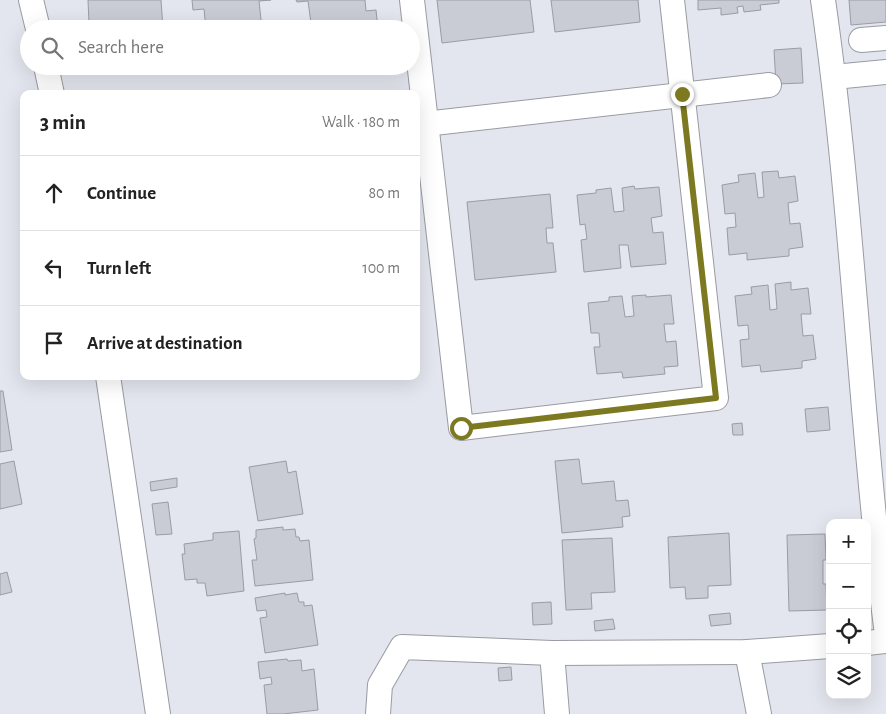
<!DOCTYPE html>
<html lang="en">
<head>
<meta charset="utf-8">
<style>
	:root { --surface:#fff; --page:#f2f2f2; --text:#222; --muted:#767676; --line:#e0e0e0 }
	body { margin:0; font-family:"Alegreya Sans",sans-serif; background:var(--page); color:var(--text) }
	.controls { position:absolute; right:15px; bottom:15px; display:grid; overflow:hidden; border-radius:10px; box-shadow:0 5px 20px #0002 }
	.controls button { width:45px; height:45px; display:grid; place-items:center; padding:0; border:0; border-bottom:1px solid var(--line); background:var(--surface); color:var(--text); font:25px sans-serif }
	.stop { position:absolute; width:15px; height:15px; margin:-11px; border:4px solid #7c7920; border-radius:50%; background:#fff }
	.stop.end { background:#7c7920; border-color:#fff; box-shadow:0 1px 5px #0008 }
	.list { margin:0; padding:0; list-style:none }
	h2 { display:flex; justify-content:space-between; align-items:center; height:65px; margin:0; padding:0 20px; font-size:21px }
	h2 small { font-size:16px; font-weight:400; color:var(--muted) }
	.list li { display:grid; grid-template-columns:32px 1fr auto; gap:15px; align-items:center; box-sizing:border-box; height:75px; padding:0 20px; border-top:1px solid var(--line) }
	.list b { display:block; font-size:19px; white-space:nowrap }
	.list em { font-size:16px; font-style:normal; color:var(--muted) }
	.icon { flex:none; width:28px; height:28px; fill:none; stroke:currentColor; stroke-width:2; stroke-linecap:round; stroke-linejoin:round }
	.map { position:relative; flex:none; width:886px; height:714px; overflow:hidden }
	.search { position:absolute; background:var(--surface); box-shadow:0 5px 20px #0002; left:20px; top:20px; width:400px; height:55px; display:flex; align-items:center; gap:12px; box-sizing:border-box; padding:0 18px; border-radius:28px; color:var(--muted); font-size:19px }
	.panel { position:absolute; background:var(--surface); box-shadow:0 5px 20px #0002; left:20px; top:90px; width:400px; height:290px; border-radius:10px }
	.map>svg:first-child { display:block }
	.building { fill:#c9ccd4; stroke:#999ca4 }
	.lines { fill:none; stroke-linecap:round; stroke-linejoin:round }
	.street-casing { stroke:#999ba3; stroke-width:26 }
	.street { stroke:#fff; stroke-width:24 }
	.route { stroke:#7c7920; stroke-width:6 }
</style>
</head>
<body>
<div class="map">
<svg width="886" height="714" viewBox="0 0 886 714">
	<rect width="100%" height="100%" fill="#e4e6ef"/>
	<g class="building">
		<path d="M 88,0 L 161,0 L 163,29 L 107,29 L 107,22 L 89,23 Z"/>
		<path d="M 192,0 L 271,0 L 259,1 L 262,29 L 206,29 L 204,9 L 193,10 Z"/>
		<path d="M 296,0 L 365,0 L 366,11 L 376,10 L 378,29 L 300,29 L 299,24 L 311,23 L 308,1 L 297,2 Z"/>
		<path d="M 437,0 L 530,0 L 534,32 L 442,43 Z"/>
		<path d="M 551,0 L 638,0 L 640,22 L 555,32 Z"/>
		<path d="M 698,0 L 779,0 L 779,3 L 760,5 L 761,10 L 744,12 L 743,6 L 737,7 L 738,13 L 721,15 L 721,8 L 698,10 Z"/>
		<path d="M 849,0 L 886,0 L 886,22 L 851,25 Z"/>
		<path d="M 801,48 L 803,83 L 776,84 L 774,50 Z"/>
		<path d="M 92,66 L 165,66 L 165,67 L 92,71 Z"/>
		<path d="M 778,171 L 779,178 L 795,176 L 798,201 L 788,203 L 790,224 L 800,223 L 803,247 L 789,249 L 789,256 L 747,260 L 747,253 L 729,255 L 727,228 L 736,227 L 735,213 L 725,214 L 722,185 L 739,182 L 738,175 L 755,173 L 758,198 L 764,197 L 762,172 Z"/>
		<path d="M 634,186 L 635,189 L 659,187 L 662,216 L 651,218 L 653,233 L 663,232 L 666,264 L 631,267 L 628,245 L 619,245 L 621,268 L 584,272 L 581,240 L 587,239 L 585,224 L 580,225 L 577,195 L 596,193 L 596,190 L 611,188 L 614,212 L 624,211 L 622,188 Z"/>
		<path d="M 550,194 L 553,228 L 546,228 L 547,243 L 553,243 L 556,272 L 475,280 L 467,202 Z"/>
		<path d="M 791,282 L 791,290 L 808,288 L 811,314 L 801,314 L 803,336 L 813,335 L 816,359 L 802,361 L 802,368 L 761,372 L 760,365 L 742,367 L 740,340 L 749,339 L 748,325 L 738,326 L 735,296 L 752,294 L 751,287 L 768,285 L 770,310 L 777,309 L 775,284 Z"/>
		<path d="M 646,295 L 646,297 L 671,295 L 674,324 L 664,324 L 666,342 L 676,341 L 678,366 L 664,367 L 665,374 L 623,378 L 622,372 L 597,374 L 594,347 L 600,347 L 599,333 L 591,333 L 588,303 L 609,301 L 609,297 L 622,296 L 625,317 L 634,316 L 632,296 Z"/>
		<path d="M 0,391 L 3,391 L 12,450 L 0,452 Z"/>
		<path d="M 828,407 L 830,430 L 807,432 L 805,409 Z"/>
		<path d="M 742,423 L 743,435 L 733,435 L 732,424 Z"/>
		<path d="M 579,459 L 582,484 L 614,481 L 616,501 L 628,500 L 630,516 L 622,517 L 623,527 L 562,533 L 555,461 Z"/>
		<path d="M 14,461 L 22,504 L 0,509 L 0,464 Z"/>
		<path d="M 286,461 L 288,473 L 296,471 L 303,514 L 258,521 L 249,467 Z"/>
		<path d="M 177,478 L 177,487 L 151,491 L 150,482 Z"/>
		<path d="M 168,502 L 172,534 L 156,535 L 152,504 Z"/>
		<path d="M 283,527 L 283,530 L 295,529 L 296,537 L 299,537 L 300,541 L 309,540 L 313,580 L 255,586 L 252,560 L 257,560 L 254,539 L 256,538 L 256,530 Z"/>
		<path d="M 239,531 L 244,591 L 207,596 L 205,583 L 197,583 L 197,579 L 185,580 L 182,554 L 185,554 L 184,544 L 213,540 L 213,533 Z"/>
		<path d="M 729,533 L 731,585 L 708,586 L 708,598 L 686,599 L 685,587 L 670,588 L 668,537 Z"/>
		<path d="M 825,534 L 826,560 L 823,560 L 823,584 L 826,584 L 827,610 L 789,611 L 787,535 Z"/>
		<path d="M 612,538 L 615,592 L 591,593 L 592,609 L 566,610 L 562,540 Z"/>
		<path d="M 7,572 L 12,592 L 0,595 L 0,574 Z"/>
		<path d="M 285,593 L 285,595 L 297,593 L 299,602 L 304,602 L 304,606 L 312,605 L 318,645 L 265,653 L 260,618 L 267,617 L 266,610 L 257,611 L 255,598 Z"/>
		<path d="M 551,602 L 552,624 L 533,625 L 532,603 Z"/>
		<path d="M 730,613 L 731,624 L 711,626 L 709,615 Z"/>
		<path d="M 613,619 L 615,629 L 595,631 L 594,621 Z"/>
		<path d="M 287,659 L 288,661 L 301,660 L 302,671 L 314,669 L 318,710 L 283,714 L 267,714 L 264,685 L 272,684 L 271,677 L 260,679 L 258,662 Z"/>
		<path d="M 511,667 L 512,680 L 499,681 L 498,668 Z"/>
	</g>
	<g class="lines">
		<defs>
			<g id="street">
				<path d="M 31,0 L 38,29"/>
				<path d="M 412,0 L 461,428 L 716,398 L 672,0"/>
				<path d="M 823,0 C 853,208 860,419 886,627"/>
				<path d="M 861,40 L 886,38"/>
				<path d="M 46,66 L 52,94"/>
				<path d="M 834,77 L 886,72"/>
				<path d="M 416,125 L 769,85"/>
				<path d="M 108,376 L 158,714"/>
				<path d="M 867,643 L 886,641"/>
				<path d="M 747,652 L 759,714"/>
				<path d="M 552,653 L 557,714"/>
				<path d="M 378,714 L 380,685 L 402,647 L 552,653 L 747,652 L 830,646"/>
			</g>
		</defs>
		<use href="#street" class="street-casing"/>
		<use href="#street" class="street"/>
	</g>
	<g class="lines">
		<path class="route" d="M 461,428 L 716,398 L 682,94"/>
	</g>
</svg>
<div class="controls">
<button>+</button>
<button>−</button>
<button><svg class="icon" aria-label="locate" viewBox="0 0 24 24"><circle cx="12" cy="12" r="6"/><path d="M12 2v4M12 18v4M2 12h4M18 12h4"/></svg></button>
<button><svg class="icon" aria-label="layers" viewBox="0 0 24 24"><path d="M12 4l9 5-9 5-9-5zM3 14l9 5 9-5"/></svg></button>
</div>
<div class="stop" style="left:461px;top:428px"></div>
<div class="stop end" style="left:682px;top:94px"></div>
<div class="search"><svg class="icon" aria-label="search" viewBox="0 0 24 24"><circle cx="10" cy="10" r="6"/><path d="M15 15l6 6"/></svg>Search here</div>
<section class="panel">
<h2>3 min<small>Walk · 180 m</small></h2>
<ul class="list">
<li><svg class="icon" aria-label="ahead" viewBox="0 0 24 24"><path d="M12 20V5M6 11l6-6 6 6"/></svg><div><b>Continue</b></div><em>80 m</em></li>
<li><svg class="icon" aria-label="left" viewBox="0 0 24 24"><path d="M17 20v-9H6M10 6l-5 5 5 5"/></svg><div><b>Turn left</b></div><em>100 m</em></li>
<li><svg class="icon" aria-label="arrive" viewBox="0 0 24 24"><path d="M6 21V4h12l-3 4 3 4H6"/></svg><div><b>Arrive at destination</b></div></li>
</ul>
</section>
</div>
</body>
</html>
